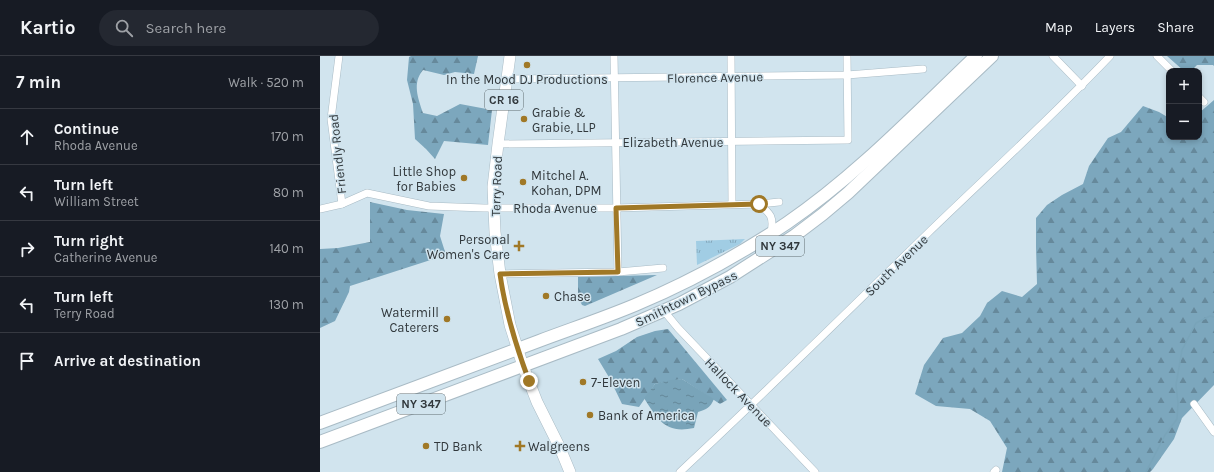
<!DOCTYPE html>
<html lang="en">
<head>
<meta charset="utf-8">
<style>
	:root { --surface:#171b24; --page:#242831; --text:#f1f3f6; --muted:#9ea1a6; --line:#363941 }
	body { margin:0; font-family:Karla,sans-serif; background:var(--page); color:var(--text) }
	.controls { position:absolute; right:12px; top:12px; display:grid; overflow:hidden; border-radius:8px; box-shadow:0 2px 6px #0003 }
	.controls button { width:36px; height:36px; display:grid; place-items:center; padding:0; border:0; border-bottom:1px solid var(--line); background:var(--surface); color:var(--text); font:20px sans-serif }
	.stop { position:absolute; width:12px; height:12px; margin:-9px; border:3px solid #a07826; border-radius:50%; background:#fff }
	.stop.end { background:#a07826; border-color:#fff; box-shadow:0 1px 4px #0008 }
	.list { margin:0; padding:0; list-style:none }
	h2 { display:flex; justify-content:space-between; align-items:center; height:52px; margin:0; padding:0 16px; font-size:17px }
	h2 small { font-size:13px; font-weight:400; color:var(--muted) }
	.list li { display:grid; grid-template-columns:26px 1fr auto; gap:12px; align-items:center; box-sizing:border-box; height:56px; padding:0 16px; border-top:1px solid var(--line) }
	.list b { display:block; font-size:15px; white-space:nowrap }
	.list p { margin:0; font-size:13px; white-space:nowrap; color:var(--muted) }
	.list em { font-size:13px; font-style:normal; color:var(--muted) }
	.icon { flex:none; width:22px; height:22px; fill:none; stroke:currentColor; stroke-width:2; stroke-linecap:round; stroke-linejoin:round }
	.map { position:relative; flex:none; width:894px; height:416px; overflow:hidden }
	header { display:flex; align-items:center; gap:24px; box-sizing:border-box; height:56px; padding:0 20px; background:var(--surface); border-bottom:1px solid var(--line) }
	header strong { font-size:19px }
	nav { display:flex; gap:22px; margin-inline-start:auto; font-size:14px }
	.search { width:280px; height:36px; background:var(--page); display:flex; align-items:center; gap:10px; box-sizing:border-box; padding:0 14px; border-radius:22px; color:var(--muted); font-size:15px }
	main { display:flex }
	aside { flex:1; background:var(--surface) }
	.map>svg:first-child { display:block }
	.grass { fill:url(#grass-tufts) }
	.forest { fill:url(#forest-firs) }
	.water { fill:url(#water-ripples) }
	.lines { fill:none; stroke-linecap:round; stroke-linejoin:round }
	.stream { stroke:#79a4b9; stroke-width:1.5 }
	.street-casing { stroke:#a9bbc5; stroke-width:8 }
	.primary-casing { stroke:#a9bbc5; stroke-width:12 }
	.highway-casing { stroke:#a9bbc5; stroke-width:14 }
	.street { stroke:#fff; stroke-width:7 }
	.primary { stroke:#fff; stroke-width:11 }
	.highway { stroke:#fff; stroke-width:12 }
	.route { stroke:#a07826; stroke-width:5 }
	.poi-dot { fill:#a07826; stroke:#d1e4ee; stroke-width:1.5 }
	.labels { text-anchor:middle; stroke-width:3; stroke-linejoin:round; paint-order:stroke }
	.shield { fill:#d1e4ee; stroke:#616c71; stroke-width:1 }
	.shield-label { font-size:12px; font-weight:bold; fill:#31383c }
	.street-label { font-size:13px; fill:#31383c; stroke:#d1e4ee }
	.poi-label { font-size:13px; fill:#31383c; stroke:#d1e4ee; text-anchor:start }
</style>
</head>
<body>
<header>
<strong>Kartio</strong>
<div class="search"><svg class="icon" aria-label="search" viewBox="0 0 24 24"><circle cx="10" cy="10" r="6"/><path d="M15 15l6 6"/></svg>Search here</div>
<nav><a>Map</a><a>Layers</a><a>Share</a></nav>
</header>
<main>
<aside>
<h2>7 min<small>Walk · 520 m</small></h2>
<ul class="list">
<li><svg class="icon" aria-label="ahead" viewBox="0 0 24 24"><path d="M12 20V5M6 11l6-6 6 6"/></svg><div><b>Continue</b><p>Rhoda Avenue</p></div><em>170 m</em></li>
<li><svg class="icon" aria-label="left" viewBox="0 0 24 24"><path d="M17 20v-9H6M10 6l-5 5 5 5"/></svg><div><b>Turn left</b><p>William Street</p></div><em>80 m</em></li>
<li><svg class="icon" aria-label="right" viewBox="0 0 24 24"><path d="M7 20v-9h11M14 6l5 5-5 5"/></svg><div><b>Turn right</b><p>Catherine Avenue</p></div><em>140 m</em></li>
<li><svg class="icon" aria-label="left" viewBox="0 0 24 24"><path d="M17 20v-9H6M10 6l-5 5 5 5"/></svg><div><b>Turn left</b><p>Terry Road</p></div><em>130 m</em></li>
<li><svg class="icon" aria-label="arrive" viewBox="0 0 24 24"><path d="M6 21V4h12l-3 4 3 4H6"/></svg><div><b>Arrive at destination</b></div></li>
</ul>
</aside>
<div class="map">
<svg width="894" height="416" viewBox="0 0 894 416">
	<defs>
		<pattern id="grass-tufts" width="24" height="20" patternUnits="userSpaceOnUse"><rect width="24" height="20" fill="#a1cde4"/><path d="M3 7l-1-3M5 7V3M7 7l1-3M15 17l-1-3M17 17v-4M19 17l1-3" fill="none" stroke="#84a7ba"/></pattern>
		<pattern id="forest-firs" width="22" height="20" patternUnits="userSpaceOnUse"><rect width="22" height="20" fill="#7ca7bd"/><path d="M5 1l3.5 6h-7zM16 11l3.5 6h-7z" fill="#66899b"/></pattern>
		<pattern id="water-ripples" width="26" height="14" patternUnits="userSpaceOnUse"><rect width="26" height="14" fill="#79a4b9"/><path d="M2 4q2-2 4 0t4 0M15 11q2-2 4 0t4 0" fill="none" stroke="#648798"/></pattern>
	</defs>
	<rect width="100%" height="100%" fill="#d1e4ee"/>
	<path class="grass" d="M 425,183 L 420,188 L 377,209 L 376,185 Z"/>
	<g class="forest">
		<path d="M 91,0 L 158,0 L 154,18 L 135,16 L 124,19 L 103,14 C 92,27 98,42 103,57 L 117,60 L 140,48 L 172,54 L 168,89 L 124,85 L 115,103 L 106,93 L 95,83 L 93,48 L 87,24 L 89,1 Z"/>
		<path d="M 847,0 L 894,0 L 894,10 L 893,9 L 877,9 L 871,15 L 864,15 Z"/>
		<path d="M 894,44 L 894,329 L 862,362 L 854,383 L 833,413 L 830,416 L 682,416 L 687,392 L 670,365 L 650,353 L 616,350 L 595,338 L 604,309 L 623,282 L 642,277 L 660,260 L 667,247 L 682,235 L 702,241 L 717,228 L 716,191 L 716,162 L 727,149 L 742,139 L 763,128 L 769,110 L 788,82 L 801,76 L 823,50 L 839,56 L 849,62 L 849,81 L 879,81 L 879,57 Z"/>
		<path d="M 50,146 L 87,154 L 124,158 L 120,180 L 126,199 L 30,230 L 29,236 L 15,265 L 0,272 L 0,193 L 18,192 L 50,186 Z"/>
		<path d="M 337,219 L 265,250 L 262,249 L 258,241 L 258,221 Z"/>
		<path d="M 348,273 L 407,344 L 400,348 L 362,323 L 335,328 L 319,351 L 302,348 L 290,323 L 278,303 L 296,295 L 317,281 L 335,275 Z"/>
	</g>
	<path class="water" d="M 362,323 L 394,343 C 390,352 387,353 378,356 L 374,372 C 345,378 338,364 324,342 L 335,328 L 350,324 Z"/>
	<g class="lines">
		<path class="stream" d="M 826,416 L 845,379 L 857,363 L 858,347 L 856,329 L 862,294 L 876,267 L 890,260 L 894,261"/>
		<defs>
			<g id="street">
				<path d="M 19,0 L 11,63 L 22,148"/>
				<path d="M 294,0 L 298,216"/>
				<path d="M 411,0 L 412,148"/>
				<path d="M 733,0 L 762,30"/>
				<path d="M 837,0 L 852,15"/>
				<path d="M 187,23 L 527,19 L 603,13"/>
				<path d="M 879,41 L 884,46"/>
				<path d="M 178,88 L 528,84 L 527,0"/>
				<path d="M 439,148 C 451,158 454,161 451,177"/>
				<path d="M 0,153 L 22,148 L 47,137 L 109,150 L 164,152 L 296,152 L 439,148 L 459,146"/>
				<path d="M 180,218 L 298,216 L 343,212"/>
				<path d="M 344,255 L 358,272 L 495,416"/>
				<path d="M 874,348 L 894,376"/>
				<path d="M 360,416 C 444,338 526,257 608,177 C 669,118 732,61 790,0"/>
				<path d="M 674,416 L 676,414"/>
			</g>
			<path id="primary" d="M 190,0 L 178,88 L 173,131 L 175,176 L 180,218 L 190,269 L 203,310 L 217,346 L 240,392 L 250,416"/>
			<g id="highway">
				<path d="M 0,367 C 73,340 146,312 219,285 C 251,273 284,262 315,249 C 368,227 419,199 467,167 C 536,120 595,58 656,0"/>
				<path d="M 0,386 L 301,273 L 359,248 L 410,221 L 474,180 L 503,158 L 528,137 L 672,0"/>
			</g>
		</defs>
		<use href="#street" class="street-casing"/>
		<use href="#primary" class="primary-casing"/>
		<use href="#highway" class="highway-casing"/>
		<use href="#street" class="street"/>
		<use href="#primary" class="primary"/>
		<use href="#highway" class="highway"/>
	</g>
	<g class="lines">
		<path class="route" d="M 209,325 C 196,290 185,255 180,218 L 298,216 L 296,152 L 439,148"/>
	</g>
	<g class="poi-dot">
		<circle cx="207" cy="9" r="4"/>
		<circle cx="204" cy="63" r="4"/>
		<circle cx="144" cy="122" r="4"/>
		<circle cx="203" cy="126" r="4"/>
		<path d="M197 184h4v4h4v4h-4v4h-4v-4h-4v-4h4z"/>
		<circle cx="226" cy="240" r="4"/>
		<circle cx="127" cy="263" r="4"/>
		<circle cx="263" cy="326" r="4"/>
		<circle cx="270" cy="359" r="4"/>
		<circle cx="106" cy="390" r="4"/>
		<path d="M198 384h4v4h4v4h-4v4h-4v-4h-4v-4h4z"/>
	</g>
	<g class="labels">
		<g class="shield">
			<rect x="165" y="34" width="38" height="20" rx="3"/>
			<rect x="436" y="180" width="48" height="20" rx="3"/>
			<rect x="77" y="338" width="48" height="20" rx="3"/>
		</g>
		<g class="shield-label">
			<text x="184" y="48">CR 16</text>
			<text x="460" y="194">NY 347</text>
			<text x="101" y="352">NY 347</text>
		</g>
		<g class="street-label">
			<text transform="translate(395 21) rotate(-1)" y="5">Florence Avenue</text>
			<text x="353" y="91">Elizabeth Avenue</text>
			<text transform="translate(17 98) rotate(-96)" y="5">Friendly Road</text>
			<text transform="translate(176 130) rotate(-88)" y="5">Terry Road</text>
			<text x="235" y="157">Rhoda Avenue</text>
			<text transform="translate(576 209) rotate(-44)" y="5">South Avenue</text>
			<text transform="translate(366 242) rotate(-26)" y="5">Smithtown Bypass</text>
			<text transform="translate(419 336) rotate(46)" y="5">Hallock Avenue</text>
		</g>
		<g class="poi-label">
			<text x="207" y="28" text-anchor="middle">In the Mood DJ Productions</text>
			<text x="212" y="61">Grabie &amp;<tspan x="212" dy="15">Grabie, LLP</tspan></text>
			<text x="136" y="120" text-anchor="end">Little Shop<tspan x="136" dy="15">for Babies</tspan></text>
			<text x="211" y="124">Mitchel A.<tspan x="211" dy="15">Kohan, DPM</tspan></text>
			<text x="190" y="188" text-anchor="end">Personal<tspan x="190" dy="15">Women's Care</tspan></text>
			<text x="234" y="245">Chase</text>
			<text x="119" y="261" text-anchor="end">Watermill<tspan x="119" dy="15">Caterers</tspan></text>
			<text x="271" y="331">7-Eleven</text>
			<text x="278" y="364">Bank of America</text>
			<text x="114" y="395">TD Bank</text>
			<text x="208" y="395">Walgreens</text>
		</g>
	</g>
</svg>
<div class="controls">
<button>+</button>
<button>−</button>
</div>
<div class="stop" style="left:439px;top:148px"></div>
<div class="stop end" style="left:209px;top:325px"></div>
</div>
</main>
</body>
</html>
